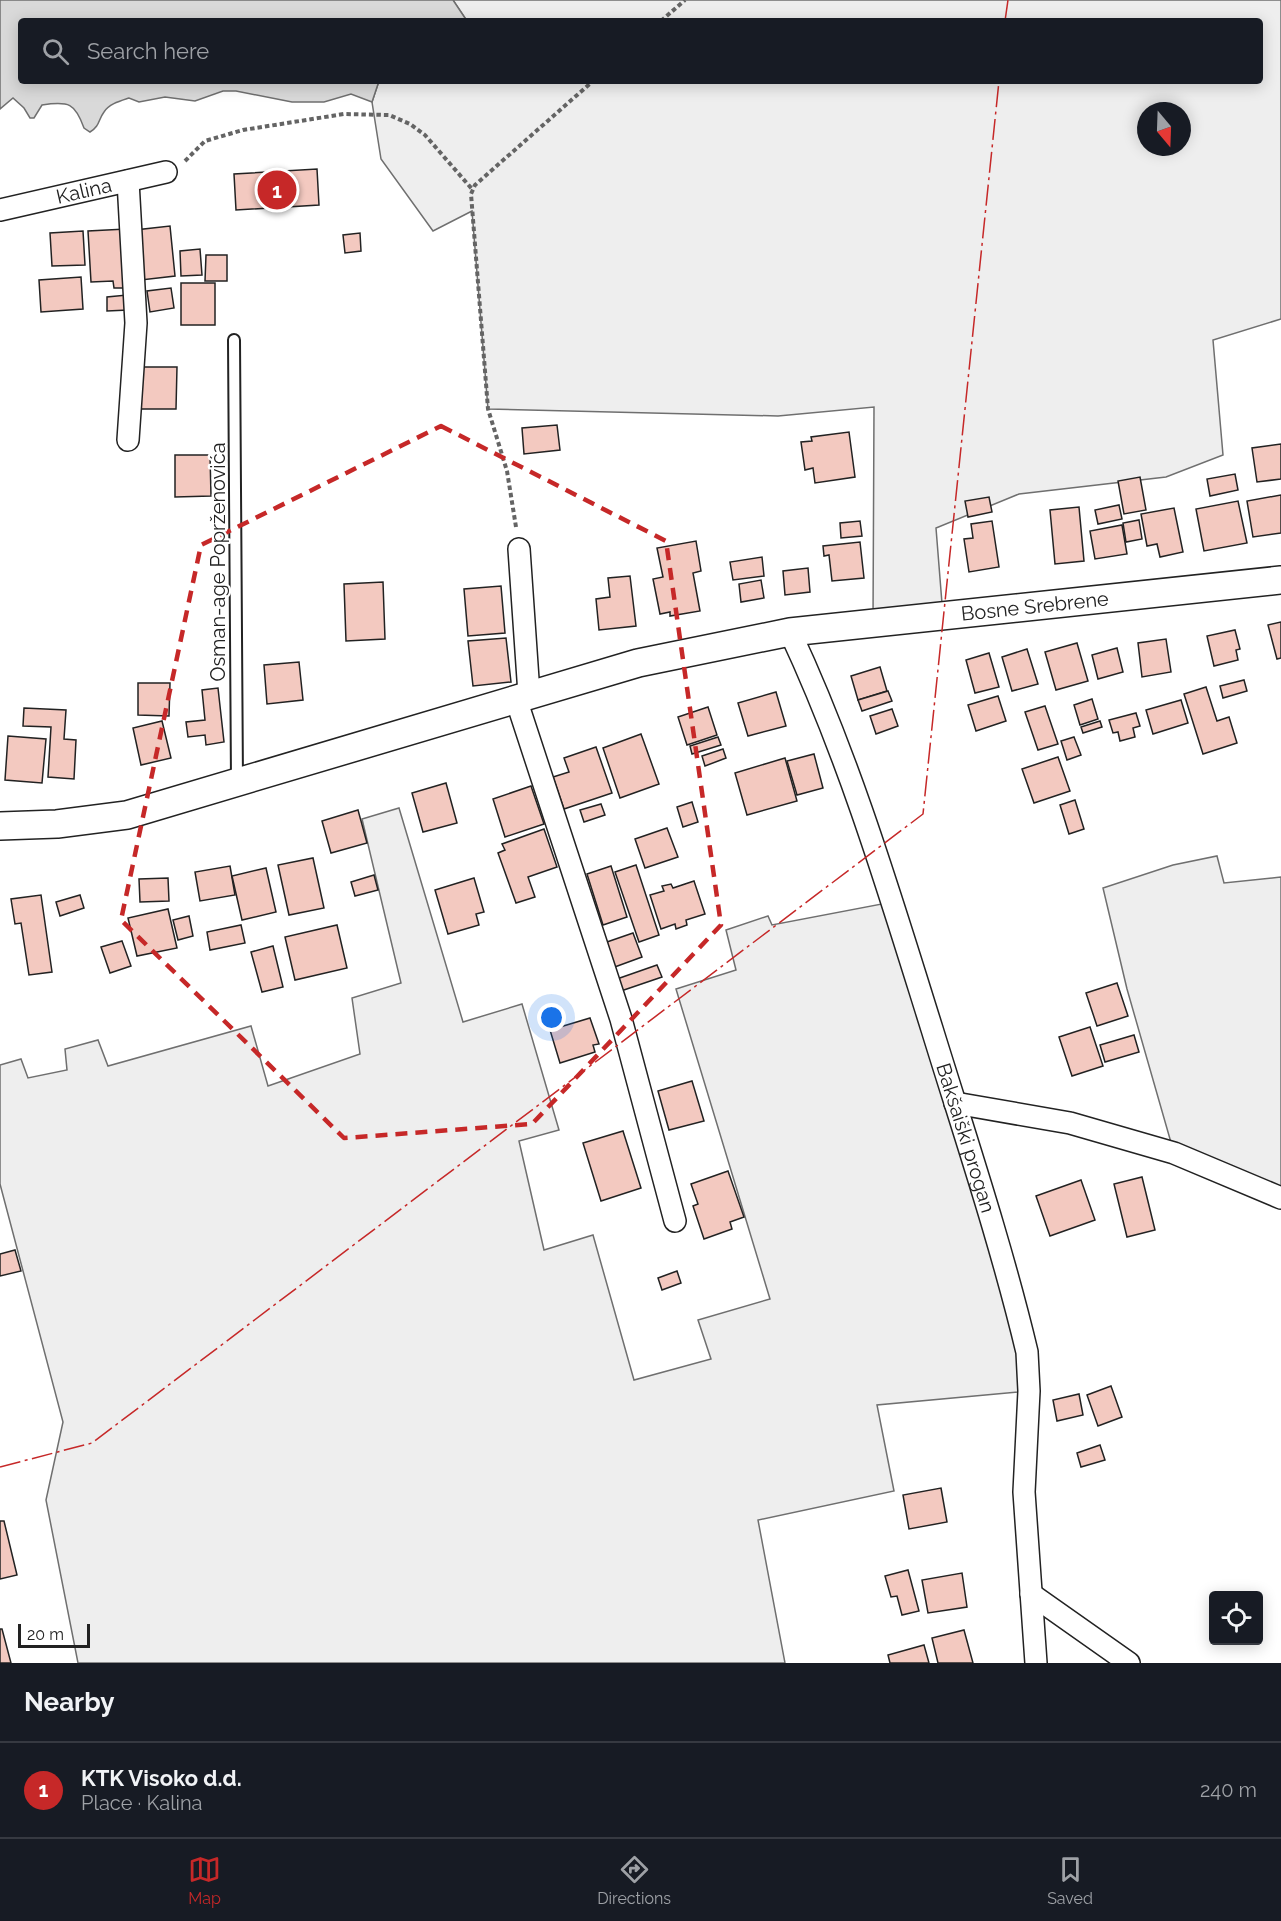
<!DOCTYPE html>
<html lang="en">
<head>
<meta charset="utf-8">
<style>
	:root { --surface:#171b24; --page:#242831; --text:#f1f3f6; --muted:#9ea1a6; --line:#363941; --accent:#c62828 }
	body { margin:0; font-family:Raleway,sans-serif; background:var(--page); color:var(--text) }
	.controls { position:absolute; right:18px; bottom:18px; display:grid; overflow:hidden; border-radius:6px; box-shadow:0 3px 15px #0003 }
	.controls button { width:54px; height:54px; display:grid; place-items:center; padding:0; border:0; border-bottom:2px solid var(--line); background:var(--surface); color:var(--text); font:30px sans-serif }
	.compass { position:absolute; left:1137px; top:102px; width:54px; height:54px; border-radius:50%; background:var(--surface); box-shadow:0 3px 15px #0003; rotate:161deg }
	.scale { position:absolute; left:18px; bottom:15px; width:72px; box-sizing:border-box; padding-left:6px; border:3px solid #222; border-top:0; font-size:16px; line-height:21px; white-space:nowrap; color:#222; -webkit-text-stroke:4px #fff; paint-order:stroke }
	.you { position:absolute; left:552px; top:1018px; width:21px; height:21px; margin:-15px; border:4px solid #fff; border-radius:50%; background:#1a73e8; box-shadow:0 0 0 9px #1a73e833 }
	.badge { display:grid; place-items:center; width:39px; height:39px; border-radius:50%; background:var(--accent); color:#fff; font-size:20px; font-weight:700 }
	.pin { position:absolute; translate:-50% -50%; border:3px solid #fff; box-shadow:0 2px 6px #0006 }
	.list { margin:0; padding:0; list-style:none }
	h2 { display:flex; justify-content:space-between; align-items:center; height:78px; margin:0; padding:0 24px; font-size:26px }
	h2 small { font-size:20px; font-weight:400; color:var(--muted) }
	.list li { display:grid; grid-template-columns:39px 1fr auto; gap:18px; align-items:center; box-sizing:border-box; height:96px; padding:0 24px; border-top:2px solid var(--line) }
	.list b { display:block; font-size:22px; white-space:nowrap }
	.list p { margin:0; font-size:20px; white-space:nowrap; color:var(--muted) }
	.list em { font-size:20px; font-style:normal; color:var(--muted) }
	.icon { flex:none; width:33px; height:33px; fill:none; stroke:currentColor; stroke-width:2; stroke-linecap:round; stroke-linejoin:round }
	.map { position:relative; flex:none; width:1281px; height:1663px; overflow:hidden }
	.search { position:absolute; background:var(--surface); box-shadow:0 3px 15px #0003; left:18px; right:18px; top:18px; height:66px; display:flex; align-items:center; gap:15px; box-sizing:border-box; padding:0 21px; border-radius:6px; color:var(--muted); font-size:22px }
	.sheet { height:174px; background:var(--surface) }
	nav { display:flex; justify-content:space-around; align-items:center; box-sizing:border-box; height:84px; border-top:2px solid var(--line); background:var(--surface); font-size:16px; color:var(--muted) }
	nav a { display:grid; justify-items:center; gap:3px }
	nav .on { color:var(--accent) }
	.map>svg:first-child { display:block }
	.green { fill:#eee; stroke:#6f6f6f; stroke-width:1.5; fill-rule:evenodd }
	.water { fill:#d9d9d9; stroke:#6f6f6f; stroke-width:1.5 }
	.building { fill:#f3c9c0; stroke:#222; stroke-width:1.5 }
	.lines { fill:none; stroke-linecap:round; stroke-linejoin:round }
	.service-casing { stroke:#222; stroke-width:14 }
	.minor-casing { stroke:#222; stroke-width:24 }
	.tertiary-casing { stroke:#222; stroke-width:30 }
	.path { stroke:#646464; stroke-width:4; stroke-dasharray:4.5 3; stroke-linecap:butt }
	.service { stroke:#fff; stroke-width:10 }
	.minor { stroke:#fff; stroke-width:21 }
	.tertiary { stroke:#fff; stroke-width:27 }
	.power { stroke:#c62828; stroke-width:1.5; stroke-dasharray:21 4.5 3 4.5; stroke-linecap:butt }
	.marked { fill:none; stroke:#c62828; stroke-width:4.5; stroke-dasharray:12 8; stroke-linejoin:round }
	.labels { text-anchor:middle; stroke-width:4.5; stroke-linejoin:round; paint-order:stroke }
	.street-label { font-size:20px; fill:#222; stroke:#fff }
</style>
</head>
<body>
<div class="map">
<svg width="1281" height="1663" viewBox="0 0 1281 1663">
	<rect width="100%" height="100%" fill="#fff"/>
	<g class="green">
		<path d="M 453,0 L 1281,0 L 1281,319 L 1213,340 L 1223,455 L 1166,477 L 1019,494 L 936,528 L 943,616 L 873,621 L 874,407 L 778,416 L 488,409 L 472,211 L 433,231 L 381,159 L 372,102 L 379,81 L 1260,81 L 1260,21 L 467,21 ZM 1146,111 L 1182,111 L 1182,147 L 1146,147 Z"/>
		<path d="M 399,808 L 463,1022 L 522,1004 L 559,1130 L 519,1141 L 544,1250 L 593,1235 L 634,1380 L 711,1359 L 698,1320 L 770,1299 L 676,989 L 736,970 L 726,930 L 768,916 L 772,925 L 892,902 L 1029,1391 L 877,1405 L 894,1491 L 758,1520 L 785,1663 L 78,1663 L 46,1500 L 63,1422 L 0,1184 L 0,1065 L 21,1059 L 28,1078 L 67,1070 L 65,1049 L 98,1040 L 108,1066 L 251,1026 L 268,1086 L 360,1054 L 352,998 L 401,983 L 362,819 Z"/>
		<path d="M 1217,856 L 1224,883 L 1281,877 L 1281,1198 L 1174,1153 L 1127,989 L 1103,888 L 1173,865 Z"/>
	</g>
	<path class="water" d="M 0,0 L 453,0 L 467,21 L 21,21 L 21,81 L 379,81 L 372,102 L 351,94 L 324,102 L 292,102 L 236,91 L 223,91 L 195,101 L 165,97 L 139,102 L 129,98 C 120,101 109,104 104,112 C 98,120 100,126 90,132 L 84,128 C 75,103 69,101 42,105 L 34,118 L 30,118 L 24,108 L 13,98 L 0,109 Z"/>
	<g class="building">
		<path d="M 317,169 L 319,205 L 236,210 L 234,174 Z"/>
		<path d="M 170,226 L 175,276 L 141,280 L 135,230 Z"/>
		<path d="M 126,229 L 129,288 L 114,288 L 113,281 L 91,282 L 88,231 Z"/>
		<path d="M 83,231 L 85,265 L 52,266 L 50,233 Z"/>
		<path d="M 360,233 L 361,251 L 345,253 L 343,235 Z"/>
		<path d="M 200,249 L 202,275 L 181,276 L 180,251 Z"/>
		<path d="M 206,255 L 227,255 L 227,281 L 205,281 Z"/>
		<path d="M 81,277 L 83,309 L 41,312 L 39,280 Z"/>
		<rect x="181" y="283" width="34" height="42"/>
		<path d="M 171,288 L 174,308 L 150,312 L 147,291 Z"/>
		<path d="M 127,295 L 128,310 L 107,311 L 107,297 Z"/>
		<path d="M 141,367 L 177,367 L 176,409 L 141,409 Z"/>
		<path d="M 557,425 L 560,450 L 524,454 L 522,428 Z"/>
		<path d="M 849,432 L 855,477 L 815,483 L 813,468 L 805,470 L 801,442 L 812,441 L 811,437 Z"/>
		<path d="M 1281,444 L 1281,479 L 1257,482 L 1252,448 Z"/>
		<path d="M 175,455 L 210,455 L 211,496 L 175,497 Z"/>
		<path d="M 1235,474 L 1238,490 L 1210,496 L 1207,479 Z"/>
		<path d="M 1140,477 L 1146,510 L 1124,514 L 1118,481 Z"/>
		<path d="M 1281,495 L 1281,533 L 1253,537 L 1247,501 Z"/>
		<path d="M 989,497 L 992,512 L 968,517 L 965,501 Z"/>
		<path d="M 1238,501 L 1247,543 L 1204,551 L 1196,509 Z"/>
		<path d="M 1119,505 L 1122,519 L 1098,524 L 1095,510 Z"/>
		<path d="M 1079,507 L 1084,561 L 1055,564 L 1050,510 Z"/>
		<path d="M 1174,508 L 1183,552 L 1160,557 L 1157,544 L 1147,546 L 1141,514 Z"/>
		<path d="M 1139,520 L 1142,539 L 1126,542 L 1123,523 Z"/>
		<path d="M 860,521 L 862,536 L 841,538 L 840,523 Z"/>
		<path d="M 992,521 L 999,567 L 969,572 L 964,539 L 973,538 L 971,524 Z"/>
		<path d="M 1122,525 L 1127,554 L 1095,559 L 1090,531 Z"/>
		<path d="M 696,541 L 701,571 L 693,573 L 700,611 L 670,616 L 670,612 L 660,614 L 653,579 L 663,577 L 657,548 Z"/>
		<path d="M 860,542 L 864,578 L 832,581 L 829,555 L 824,556 L 823,546 Z"/>
		<path d="M 762,557 L 764,576 L 733,580 L 730,562 Z"/>
		<path d="M 808,568 L 810,592 L 785,595 L 783,571 Z"/>
		<path d="M 630,576 L 636,626 L 599,630 L 596,599 L 610,597 L 608,578 Z"/>
		<path d="M 761,580 L 764,598 L 741,602 L 739,584 Z"/>
		<path d="M 383,582 L 385,639 L 346,641 L 344,584 Z"/>
		<path d="M 501,586 L 505,633 L 468,636 L 464,589 Z"/>
		<path d="M 1281,622 L 1281,658 L 1277,659 L 1268,625 Z"/>
		<path d="M 1235,630 L 1240,649 L 1236,650 L 1238,660 L 1214,666 L 1207,636 Z"/>
		<path d="M 506,638 L 511,682 L 473,686 L 468,641 Z"/>
		<path d="M 1166,639 L 1171,672 L 1142,677 L 1138,643 Z"/>
		<path d="M 1077,643 L 1088,681 L 1056,690 L 1045,652 Z"/>
		<path d="M 1117,648 L 1123,672 L 1098,679 L 1092,655 Z"/>
		<path d="M 1027,649 L 1038,684 L 1012,691 L 1002,657 Z"/>
		<path d="M 989,653 L 999,687 L 975,693 L 966,660 Z"/>
		<path d="M 299,662 L 303,700 L 267,704 L 264,665 Z"/>
		<path d="M 880,667 L 887,691 L 858,700 L 851,676 Z"/>
		<path d="M 1244,680 L 1247,691 L 1223,698 L 1220,686 Z"/>
		<path d="M 138,683 L 170,683 L 169,716 L 138,715 Z"/>
		<path d="M 1206,687 L 1217,721 L 1229,717 L 1237,743 L 1203,754 L 1184,694 Z"/>
		<path d="M 218,688 L 224,742 L 206,745 L 205,735 L 188,737 L 186,722 L 205,720 L 202,690 Z"/>
		<path d="M 888,691 L 892,701 L 862,711 L 858,700 Z"/>
		<path d="M 776,692 L 786,726 L 748,736 L 738,703 Z"/>
		<path d="M 998,696 L 1006,721 L 976,731 L 968,705 Z"/>
		<path d="M 1092,699 L 1098,719 L 1080,725 L 1074,705 Z"/>
		<path d="M 1181,700 L 1188,723 L 1153,734 L 1146,710 Z"/>
		<path d="M 1045,706 L 1058,744 L 1038,750 L 1025,712 Z"/>
		<path d="M 708,707 L 717,735 L 687,745 L 678,717 Z"/>
		<path d="M 24,708 L 66,710 L 64,739 L 76,740 L 74,779 L 48,777 L 51,727 L 23,726 Z"/>
		<path d="M 892,709 L 898,726 L 876,734 L 870,716 Z"/>
		<path d="M 1136,713 L 1140,726 L 1133,728 L 1135,737 L 1120,741 L 1118,732 L 1113,733 L 1109,720 Z"/>
		<path d="M 162,721 L 171,758 L 141,765 L 133,728 Z"/>
		<path d="M 1100,721 L 1102,727 L 1083,733 L 1081,727 Z"/>
		<path d="M 641,734 L 659,784 L 620,798 L 603,748 Z"/>
		<path d="M 8,736 L 46,739 L 42,783 L 5,780 Z"/>
		<path d="M 718,737 L 721,745 L 692,754 L 690,746 Z"/>
		<path d="M 1074,737 L 1081,755 L 1067,760 L 1061,741 Z"/>
		<path d="M 596,747 L 612,793 L 564,809 L 553,777 L 569,772 L 564,758 Z"/>
		<path d="M 723,749 L 726,758 L 705,766 L 702,756 Z"/>
		<path d="M 814,754 L 823,788 L 797,795 L 787,761 Z"/>
		<path d="M 1058,757 L 1070,791 L 1034,803 L 1022,769 Z"/>
		<path d="M 785,758 L 797,801 L 747,815 L 735,773 Z"/>
		<path d="M 446,783 L 457,823 L 423,832 L 412,793 Z"/>
		<path d="M 531,786 L 544,824 L 505,837 L 493,799 Z"/>
		<path d="M 1075,800 L 1084,829 L 1069,834 L 1060,805 Z"/>
		<path d="M 692,802 L 698,822 L 683,827 L 677,807 Z"/>
		<path d="M 601,804 L 605,815 L 584,822 L 580,810 Z"/>
		<path d="M 358,810 L 367,843 L 331,853 L 322,821 Z"/>
		<path d="M 667,828 L 678,857 L 645,868 L 635,839 Z"/>
		<path d="M 544,829 L 557,867 L 528,877 L 535,897 L 516,903 L 498,853 L 505,850 L 502,844 Z"/>
		<path d="M 313,858 L 324,908 L 289,915 L 278,865 Z"/>
		<path d="M 636,865 L 659,935 L 639,942 L 615,872 Z"/>
		<path d="M 230,866 L 235,895 L 200,901 L 195,872 Z"/>
		<path d="M 611,866 L 627,917 L 603,925 L 587,874 Z"/>
		<path d="M 266,868 L 276,912 L 242,920 L 232,876 Z"/>
		<path d="M 374,875 L 378,890 L 355,896 L 351,882 Z"/>
		<path d="M 168,878 L 169,901 L 140,902 L 139,879 Z"/>
		<path d="M 474,878 L 484,912 L 476,914 L 479,925 L 448,934 L 435,890 Z"/>
		<path d="M 694,881 L 705,914 L 686,920 L 687,925 L 676,929 L 675,924 L 661,929 L 650,895 L 664,891 L 662,886 L 671,884 L 673,888 Z"/>
		<path d="M 41,895 L 52,972 L 29,975 L 21,923 L 15,924 L 11,899 Z"/>
		<path d="M 80,895 L 84,908 L 60,916 L 56,902 Z"/>
		<path d="M 168,909 L 177,948 L 137,956 L 128,918 Z"/>
		<path d="M 189,916 L 193,936 L 178,940 L 173,920 Z"/>
		<path d="M 241,925 L 245,943 L 210,950 L 207,932 Z"/>
		<path d="M 337,925 L 347,968 L 295,980 L 285,937 Z"/>
		<path d="M 633,933 L 642,957 L 612,968 L 604,943 Z"/>
		<path d="M 122,941 L 131,966 L 110,973 L 101,947 Z"/>
		<path d="M 273,946 L 283,987 L 262,992 L 251,952 Z"/>
		<path d="M 657,965 L 662,977 L 618,992 L 614,980 Z"/>
		<path d="M 1117,983 L 1128,1016 L 1097,1026 L 1086,993 Z"/>
		<path d="M 590,1018 L 599,1044 L 593,1045 L 595,1052 L 560,1063 L 550,1030 Z"/>
		<path d="M 1090,1027 L 1103,1066 L 1072,1076 L 1059,1037 Z"/>
		<path d="M 1134,1035 L 1139,1052 L 1105,1062 L 1100,1045 Z"/>
		<path d="M 692,1081 L 704,1121 L 669,1130 L 658,1091 Z"/>
		<path d="M 623,1131 L 641,1188 L 601,1201 L 583,1143 Z"/>
		<path d="M 728,1171 L 744,1217 L 730,1222 L 732,1229 L 704,1239 L 693,1206 L 698,1204 L 691,1184 Z"/>
		<path d="M 1142,1177 L 1155,1230 L 1127,1237 L 1114,1184 Z"/>
		<path d="M 1081,1180 L 1095,1220 L 1050,1236 L 1036,1196 Z"/>
		<path d="M 15,1250 L 21,1271 L 0,1276 L 0,1254 Z"/>
		<path d="M 677,1271 L 681,1283 L 662,1290 L 658,1278 Z"/>
		<path d="M 1111,1386 L 1122,1417 L 1098,1426 L 1087,1395 Z"/>
		<path d="M 1079,1394 L 1083,1415 L 1057,1421 L 1053,1400 Z"/>
		<path d="M 1100,1445 L 1105,1460 L 1081,1467 L 1077,1453 Z"/>
		<path d="M 941,1488 L 947,1522 L 909,1529 L 903,1495 Z"/>
		<path d="M 0,1521 L 4,1521 L 17,1575 L 0,1579 Z"/>
		<path d="M 908,1570 L 919,1611 L 902,1615 L 897,1596 L 891,1597 L 885,1576 Z"/>
		<path d="M 962,1573 L 967,1607 L 928,1613 L 922,1580 Z"/>
		<path d="M 0,1629 L 2,1629 L 11,1663 L 0,1663 Z"/>
		<path d="M 964,1630 L 973,1663 L 938,1663 L 932,1638 Z"/>
		<path d="M 924,1645 L 929,1663 L 890,1663 L 888,1655 Z"/>
	</g>
	<g class="lines">
		<defs>
			<path id="service" d="M 234,340 L 237,783"/>
			<g id="minor">
				<path id="s1" d="M 0,210 L 166,172"/>
				<path d="M 128,440 L 136,323 L 128,181"/>
				<path d="M 519,549 L 529,694"/>
				<path id="s2" d="M 790,632 C 850,760 890,895 932,1029 C 965,1136 1001,1243 1027,1352 L 1029,1391 L 1024,1492 L 1036,1663"/>
				<path d="M 516,699 L 621,1019 L 675,1221"/>
				<path d="M 955,1103 L 1070,1123 L 1174,1153 L 1281,1198"/>
				<path d="M 1031,1594 L 1129,1663"/>
			</g>
			<g id="tertiary">
				<path id="s3" d="M 0,826 L 57,824 L 127,815 L 638,663 L 790,632 L 1281,580"/>
			</g>
		</defs>
		<use href="#service" class="service-casing"/>
		<use href="#minor" class="minor-casing"/>
		<use href="#tertiary" class="tertiary-casing"/>
		<g class="path">
			<path d="M 661,21 L 685,0"/>
			<path d="M 185,161 L 205,141 L 243,130 L 344,114 L 389,115 L 410,124 L 425,135 L 472,189"/>
			<path d="M 516,527 L 507,471 L 488,409 L 471,194 L 475,185 L 593,81"/>
		</g>
		<use href="#service" class="service"/>
		<use href="#minor" class="minor"/>
		<use href="#tertiary" class="tertiary"/>
		<g class="power">
			<path d="M 1005,21 L 1008,0"/>
			<path d="M 0,1467 L 92,1443 L 923,814 L 999,81"/>
		</g>
	</g>
	<path class="marked" d="M 441,426 L 666,541 L 721,925 L 532,1124 L 344,1138 L 121,920 L 201,545 Z"/>
	<g class="labels">
		<g class="street-label">
			<text dy="7" stroke="none"><textPath href="#s1" startOffset="86">Kalina</textPath></text>
			<text transform="translate(218 562) rotate(-90)" y="7">Osman-age Poprženovića</text>
			<text dy="7" stroke="none"><textPath href="#s3" startOffset="1062">Bosne Srebrene</textPath></text>
			<text dy="7" stroke="none"><textPath href="#s2" startOffset="536">Bakšaiški progan</textPath></text>
		</g>
	</g>
</svg>
<div class="controls">
<button><svg class="icon" aria-label="locate" viewBox="0 0 24 24"><circle cx="12" cy="12" r="6"/><path d="M12 2v4M12 18v4M2 12h4M18 12h4"/></svg></button>
</div>
<svg class="compass" viewBox="-18 -18 36 36"><path d="M0-13l5 13h-10z" fill="#e53935"/><path d="M0 13l5-13h-10z" fill="#9ea1a6"/></svg>
<div class="scale">20 m</div>
<div class="you"></div>
<div class="pin badge" style="left:277px;top:190px">1</div>
<div class="search"><svg class="icon" aria-label="search" viewBox="0 0 24 24"><circle cx="10" cy="10" r="6"/><path d="M15 15l6 6"/></svg>Search here</div>
</div>
<section class="sheet">
<h2>Nearby<small></small></h2>
<ul class="list">
<li><span class="badge">1</span><div><b>KTK Visoko d.d.</b><p>Place · Kalina</p></div><em>240 m</em></li>
</ul>
</section>
<nav>
<a class="on"><svg class="icon" aria-label="map" viewBox="0 0 24 24"><path d="M3 6l6-2 6 2 6-2v14l-6 2-6-2-6 2zM9 4v14M15 6v14"/></svg>Map</a>
<a><svg class="icon" aria-label="directions" viewBox="0 0 24 24"><path d="M12 3l9 9-9 9-9-9zM9 14v-3h6M13 9l2 2-2 2"/></svg>Directions</a>
<a><svg class="icon" aria-label="saved" viewBox="0 0 24 24"><path d="M7 4h10v16l-5-4-5 4z"/></svg>Saved</a>
</nav>
</body>
</html>
